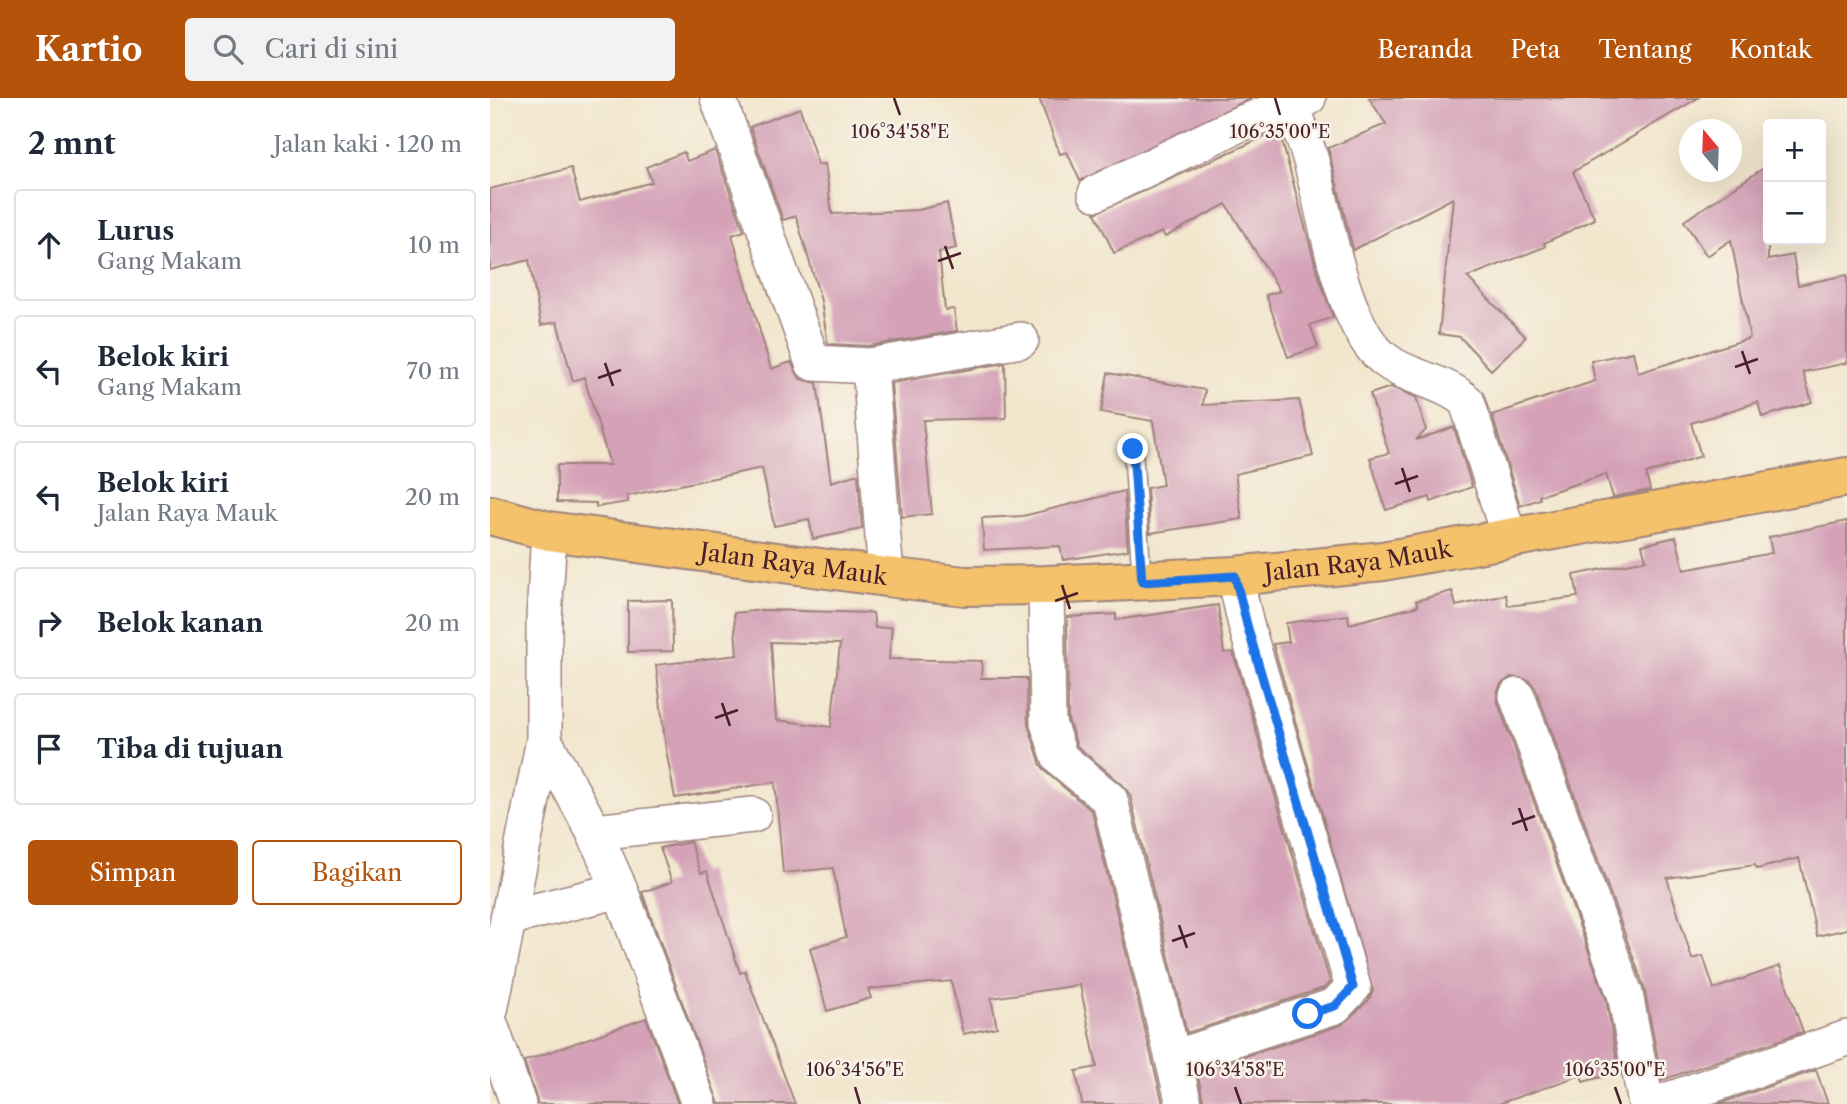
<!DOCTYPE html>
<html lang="id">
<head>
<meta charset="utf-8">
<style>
	:root { --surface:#fff; --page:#f2f2f3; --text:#1f2937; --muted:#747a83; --line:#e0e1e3; --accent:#b45309 }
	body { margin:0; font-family:"Libre Caslon Text",serif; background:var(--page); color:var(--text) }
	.controls { position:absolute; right:21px; top:21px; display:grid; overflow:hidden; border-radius:7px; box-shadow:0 7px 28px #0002 }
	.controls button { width:63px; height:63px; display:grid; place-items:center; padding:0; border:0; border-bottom:2px solid var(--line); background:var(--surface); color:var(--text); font:35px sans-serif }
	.compass { position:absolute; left:1189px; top:21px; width:63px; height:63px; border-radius:50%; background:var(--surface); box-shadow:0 7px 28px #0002; rotate:341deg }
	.stop { position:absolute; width:21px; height:21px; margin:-16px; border:5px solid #1a73e8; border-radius:50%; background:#fff }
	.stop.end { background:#1a73e8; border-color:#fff; box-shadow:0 2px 7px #0008 }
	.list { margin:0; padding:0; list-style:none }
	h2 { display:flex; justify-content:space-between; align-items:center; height:91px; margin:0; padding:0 28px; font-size:30px }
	h2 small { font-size:23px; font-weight:400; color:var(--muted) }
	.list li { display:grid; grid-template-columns:46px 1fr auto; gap:21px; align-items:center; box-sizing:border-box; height:112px; margin:0 14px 14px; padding:0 14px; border:2px solid var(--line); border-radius:7px }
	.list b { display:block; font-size:26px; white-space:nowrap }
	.list p { margin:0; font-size:23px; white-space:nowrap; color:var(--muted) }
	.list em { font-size:23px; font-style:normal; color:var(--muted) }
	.actions { display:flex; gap:14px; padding:21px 28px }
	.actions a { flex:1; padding:16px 0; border:2px solid var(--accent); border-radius:7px; text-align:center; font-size:24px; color:var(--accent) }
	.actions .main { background:var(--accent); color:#fff }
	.icon { flex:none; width:38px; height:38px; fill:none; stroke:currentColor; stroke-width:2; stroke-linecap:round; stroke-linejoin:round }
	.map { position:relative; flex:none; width:1357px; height:1006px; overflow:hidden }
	header { display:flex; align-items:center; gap:42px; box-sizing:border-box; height:98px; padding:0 35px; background:var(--accent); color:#fff }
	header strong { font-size:33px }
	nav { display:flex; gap:38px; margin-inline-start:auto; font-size:24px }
	.search { width:490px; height:63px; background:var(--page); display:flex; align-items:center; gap:18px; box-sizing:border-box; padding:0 24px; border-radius:7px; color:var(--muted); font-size:26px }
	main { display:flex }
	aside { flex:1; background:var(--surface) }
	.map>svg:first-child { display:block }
	.building { fill:#d4a1b7; fill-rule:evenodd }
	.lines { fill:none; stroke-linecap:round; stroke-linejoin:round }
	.service-casing { stroke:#9e827c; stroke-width:21 }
	.minor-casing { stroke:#9e827c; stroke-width:38 }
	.primary-casing { stroke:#9e827c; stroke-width:42 }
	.service { stroke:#fff; stroke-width:18 }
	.minor { stroke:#fff; stroke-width:35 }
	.primary { stroke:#f4c26a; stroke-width:38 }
	.route { stroke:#1a73e8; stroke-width:9 }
	.ticks { fill:none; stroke:#4a1f2b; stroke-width:2.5 }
	.labels { text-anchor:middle; stroke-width:5; stroke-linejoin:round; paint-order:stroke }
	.street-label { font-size:24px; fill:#4a1f2b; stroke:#f7f3e8 }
	.ticks-label { font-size:18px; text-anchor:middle; fill:#4a1f2b; stroke:#f7f3e8; stroke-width:5; stroke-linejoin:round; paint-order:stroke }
</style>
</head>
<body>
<header>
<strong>Kartio</strong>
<div class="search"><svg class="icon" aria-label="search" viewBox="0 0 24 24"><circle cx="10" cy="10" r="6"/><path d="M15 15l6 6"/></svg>Cari di sini</div>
<nav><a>Beranda</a><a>Peta</a><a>Tentang</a><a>Kontak</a></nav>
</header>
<main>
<aside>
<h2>2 mnt<small>Jalan kaki · 120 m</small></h2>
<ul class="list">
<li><svg class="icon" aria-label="ahead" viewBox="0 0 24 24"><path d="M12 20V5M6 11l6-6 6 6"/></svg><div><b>Lurus</b><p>Gang Makam</p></div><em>10 m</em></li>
<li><svg class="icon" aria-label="left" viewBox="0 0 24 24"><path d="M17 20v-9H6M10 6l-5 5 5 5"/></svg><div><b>Belok kiri</b><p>Gang Makam</p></div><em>70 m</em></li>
<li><svg class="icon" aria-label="left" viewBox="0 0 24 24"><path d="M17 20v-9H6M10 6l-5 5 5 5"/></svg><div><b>Belok kiri</b><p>Jalan Raya Mauk</p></div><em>20 m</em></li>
<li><svg class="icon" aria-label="right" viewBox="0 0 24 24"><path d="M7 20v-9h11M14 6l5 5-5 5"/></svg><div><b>Belok kanan</b></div><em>20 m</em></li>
<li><svg class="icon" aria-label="arrive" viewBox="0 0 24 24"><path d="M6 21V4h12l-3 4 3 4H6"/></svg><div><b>Tiba di tujuan</b></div></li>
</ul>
<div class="actions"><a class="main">Simpan</a><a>Bagikan</a></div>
</aside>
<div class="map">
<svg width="1357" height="1006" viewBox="0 0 1357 1006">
	<rect width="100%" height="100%" fill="#f7f3e8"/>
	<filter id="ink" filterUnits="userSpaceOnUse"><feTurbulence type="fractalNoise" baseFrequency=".0143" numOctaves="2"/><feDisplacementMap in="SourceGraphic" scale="14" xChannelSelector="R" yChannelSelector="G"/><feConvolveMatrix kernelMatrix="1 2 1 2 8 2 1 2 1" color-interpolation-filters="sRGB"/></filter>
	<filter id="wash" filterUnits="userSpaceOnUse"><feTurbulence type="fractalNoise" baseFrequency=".00686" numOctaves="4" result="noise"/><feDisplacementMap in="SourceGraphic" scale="28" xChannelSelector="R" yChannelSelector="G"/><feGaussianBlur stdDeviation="1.57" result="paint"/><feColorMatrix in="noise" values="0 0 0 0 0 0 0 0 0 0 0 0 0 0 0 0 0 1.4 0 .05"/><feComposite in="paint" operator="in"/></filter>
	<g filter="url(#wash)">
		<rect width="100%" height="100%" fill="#f2e6cd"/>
		<g id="blocks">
			<g class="building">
				<path d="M 549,0 L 761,0 L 590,83 L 577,54 L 570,56 Z"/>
				<path d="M 879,0 L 1208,0 L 1083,74 L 1105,121 L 1054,145 L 1055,149 L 977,179 L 1036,239 L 1001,272 L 970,239 L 949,236 L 963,100 L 863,152 L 838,50 L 896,26 Z"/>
				<path d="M 310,10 L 328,67 L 335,66 L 342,116 L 428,112 L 457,105 L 466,150 L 449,154 L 455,212 L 464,211 L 467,233 L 379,248 L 338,246 L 331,203 L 306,118 L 293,122 L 260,29 Z"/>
				<path d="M 789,32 L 827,173 L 843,219 L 820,227 L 828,249 L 798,259 L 776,197 L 790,193 L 736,106 L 675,139 L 672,134 L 624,155 L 605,115 Z"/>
				<path d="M 225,52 L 254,133 L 242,137 L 281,271 L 301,264 L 310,281 L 327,285 L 341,384 L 368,376 L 372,431 L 323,441 L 319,421 L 284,428 L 272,370 L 137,398 L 138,404 L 106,409 L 106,405 L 67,404 L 67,367 L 120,367 L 94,279 L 83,283 L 67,224 L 51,227 L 39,162 L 0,172 L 0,91 L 81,70 L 90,104 L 162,84 L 156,69 L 194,54 L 197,63 Z"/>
				<path d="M 1278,67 L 1278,162 L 1303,157 L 1308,187 L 1357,177 L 1357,265 L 1313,274 L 1322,304 L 1272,319 L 1268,304 L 1201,325 L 1211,358 L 1156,376 L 1160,392 L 1123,399 L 1116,376 L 1049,398 L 1050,401 L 1030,408 L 1002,317 L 1105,283 L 1101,263 L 1143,254 L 1148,275 L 1260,240 L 1241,142 L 1217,158 L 1194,123 Z"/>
				<path d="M 515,265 L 516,320 L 433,322 L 442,416 L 412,419 L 401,285 Z"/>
				<path d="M 618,275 L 715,292 L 713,307 L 809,302 L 823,358 L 745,376 L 752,421 L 660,435 L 657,390 L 673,387 L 663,323 L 611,314 Z"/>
				<path d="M 901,289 L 926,299 L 936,332 L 926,342 L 964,329 L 982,389 L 941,404 L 940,399 L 896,412 L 880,360 L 899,355 L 880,296 Z"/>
				<path d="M 634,393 L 638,452 L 573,462 L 570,448 L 494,452 L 492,420 L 533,418 Z"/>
				<path d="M 1357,423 L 1357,831 L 1327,838 L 1309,760 L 1267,771 L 1265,767 L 1177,780 L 1202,861 L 1213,858 L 1224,891 L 1290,868 L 1313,934 L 1172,982 L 1154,889 L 1046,591 L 1039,582 L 1021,579 L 1011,586 L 1007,595 L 1008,605 L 1116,901 L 1129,974 L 1093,984 L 1091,977 L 1008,1006 L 714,1006 L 707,974 L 851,927 L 878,903 L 883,893 L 783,546 L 799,544 L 796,525 L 858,517 L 859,526 L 928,508 L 926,503 L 962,493 L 966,508 L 1016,497 L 1018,508 L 1088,499 L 1084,477 L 1156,462 L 1152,447 L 1186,439 L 1194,472 L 1282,455 L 1279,439 Z"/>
				<path d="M 182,502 L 183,553 L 138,554 L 138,503 Z"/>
				<path d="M 728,507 L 734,555 L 743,554 L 840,884 L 834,890 L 697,935 L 640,697 L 633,687 L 587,648 L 578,622 L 577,519 L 626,516 L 626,522 Z"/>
				<path d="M 274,512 L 383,515 L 385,530 L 402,529 L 399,561 L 492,563 L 491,580 L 537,580 L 538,626 L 551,667 L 557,675 L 602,713 L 673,1006 L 592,1006 L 586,973 L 607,969 L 590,887 L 501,900 L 507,929 L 473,936 L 461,883 L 378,891 L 381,900 L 337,913 L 320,850 L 356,839 L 343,770 L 293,775 L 285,684 L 185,700 L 176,652 L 166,567 L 247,557 L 244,515 ZM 281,544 L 350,546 L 341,629 L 286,622 Z"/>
				<path d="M 200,744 L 211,775 L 217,773 L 250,875 L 255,873 L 305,1006 L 229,1006 L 152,794 L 182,784 L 170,750 Z"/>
				<path d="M 156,920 L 188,1006 L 48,1006 L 34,963 Z"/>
				<path d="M 1326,972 L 1338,1006 L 1228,1006 Z"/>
			</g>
		</g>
	</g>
	<g filter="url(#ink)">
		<use href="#blocks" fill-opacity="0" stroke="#9e827c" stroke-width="2"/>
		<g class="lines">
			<defs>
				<path id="service" d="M 643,351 L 652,484"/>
				<g id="minor">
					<path d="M 228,0 L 323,265 L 380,268 L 531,242"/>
					<path d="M 802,7 C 808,26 816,44 821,63 C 835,115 851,226 893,260 C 916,280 953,282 977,304 L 1019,439"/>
					<path d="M 606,95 L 747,27 L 818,0"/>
					<path d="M 380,268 L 396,479"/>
					<path d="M 556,487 L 558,625 L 570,660 L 620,702 L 694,1006"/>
					<path d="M 1027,598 L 1135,896 L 1156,1006"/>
					<path d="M 54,642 L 104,734 L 130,792 L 209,1006"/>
					<path d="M 104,734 L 263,717"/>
					<path d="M 18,820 L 130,792"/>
					<path d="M 0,912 L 54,642 L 54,520 L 59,433"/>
					<path d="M 0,926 L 28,1006"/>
					<path d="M 684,960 L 845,908 L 863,889 L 756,527 L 745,478"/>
					<path d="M 1167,1006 L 1357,940"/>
				</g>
				<g id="primary">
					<path id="s1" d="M 0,417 L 59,433 L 396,479 L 475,488 L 556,487 L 745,478 L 893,463 L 1357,379"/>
				</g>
			</defs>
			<use href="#service" class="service-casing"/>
			<use href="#minor" class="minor-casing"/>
			<use href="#primary" class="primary-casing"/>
			<use href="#service" class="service"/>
			<use href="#minor" class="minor"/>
			<use href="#primary" class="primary"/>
		</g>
	</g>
	<g class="lines" filter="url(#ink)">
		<path class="route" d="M 643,351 L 652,484 L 745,478 L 757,527 L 863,889 L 845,908 L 818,916"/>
	</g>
	<path class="ticks" d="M 404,0 L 410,17M 785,0 L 790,17M 455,148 L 463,171M 448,163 L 471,155M 1252,253 L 1260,276M 115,265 L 123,288M 1245,269 L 1268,261M 108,280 L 131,272M 912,370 L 920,394M 905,386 L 928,378M 572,487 L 580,511M 565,503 L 588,495M 232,605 L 240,628M 225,620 L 248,612M 1029,710 L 1037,733M 1022,726 L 1045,718M 689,827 L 697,850M 682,843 L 705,835M 365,989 L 370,1006M 745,989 L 751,1006M 1125,989 L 1131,1006"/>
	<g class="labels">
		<g class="street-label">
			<text dy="8" stroke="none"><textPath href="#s1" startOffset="875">Jalan Raya Mauk</textPath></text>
			<text dy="8" stroke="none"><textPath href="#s1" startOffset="308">Jalan Raya Mauk</textPath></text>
		</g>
	</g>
	<g class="ticks-label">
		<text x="410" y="40">106°34'58"E</text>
		<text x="790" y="40">106°35'00"E</text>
		<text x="365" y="978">106°34'56"E</text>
		<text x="745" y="978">106°34'58"E</text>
		<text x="1125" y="978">106°35'00"E</text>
	</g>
</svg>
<div class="controls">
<button>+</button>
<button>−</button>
</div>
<svg class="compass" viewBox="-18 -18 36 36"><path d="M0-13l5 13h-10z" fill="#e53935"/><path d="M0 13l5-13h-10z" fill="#747a83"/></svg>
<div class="stop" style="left:818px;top:916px"></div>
<div class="stop end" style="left:643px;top:351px"></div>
</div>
</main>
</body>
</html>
